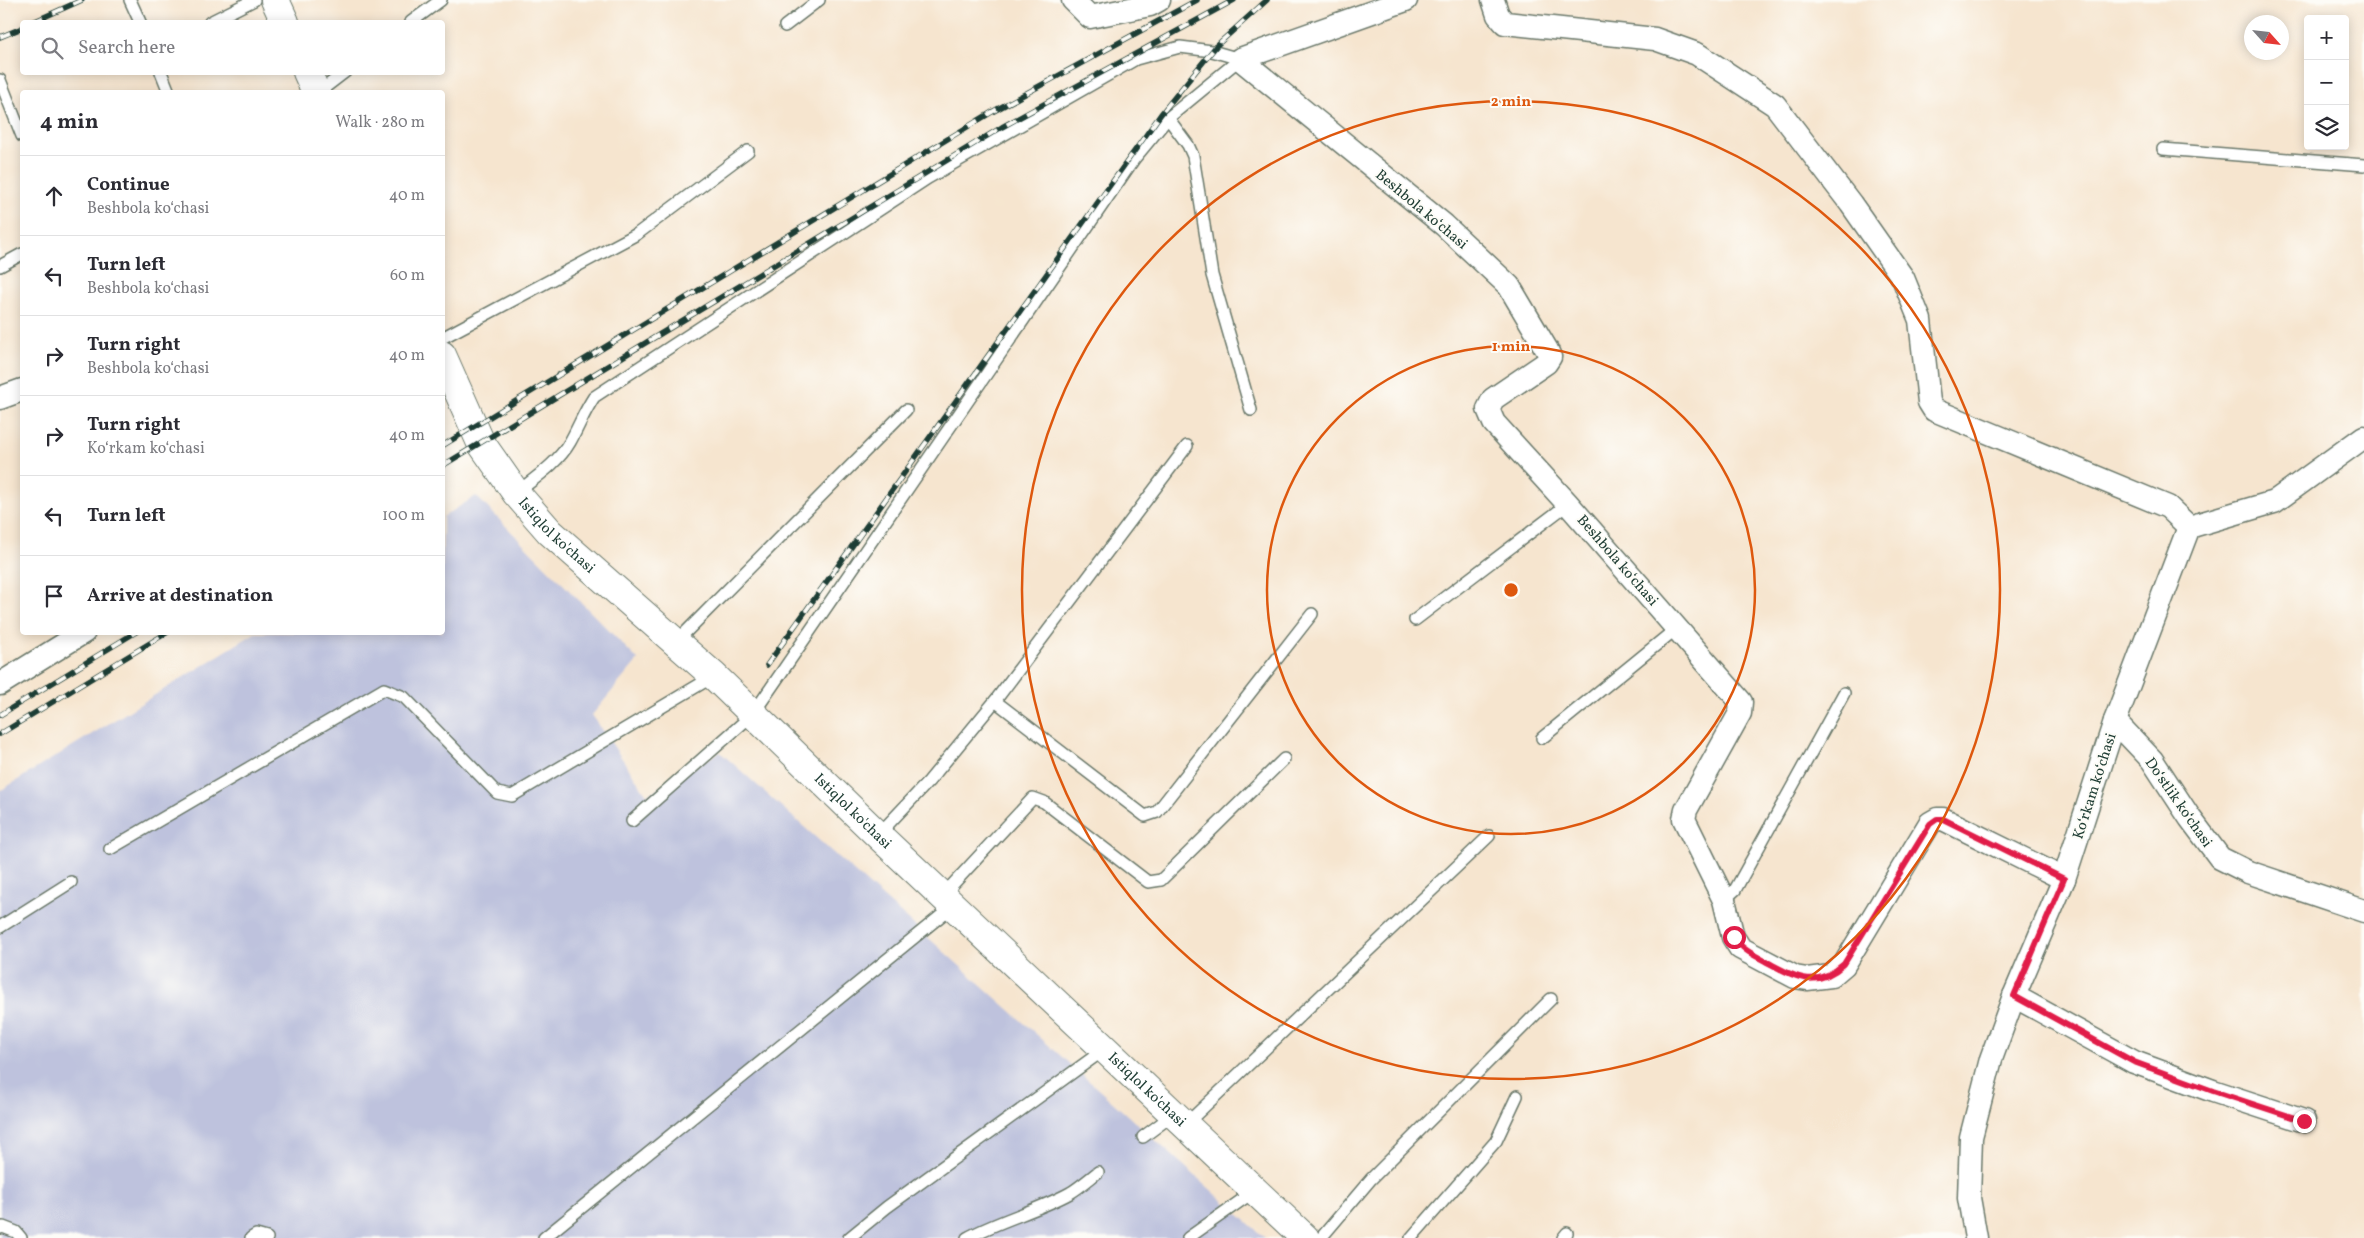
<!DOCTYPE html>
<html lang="en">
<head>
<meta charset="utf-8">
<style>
	:root { --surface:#fff; --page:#f7f7f7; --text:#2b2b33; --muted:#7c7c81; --line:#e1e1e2 }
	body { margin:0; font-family:Vollkorn,serif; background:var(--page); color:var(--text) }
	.controls { position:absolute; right:15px; top:15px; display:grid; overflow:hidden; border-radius:5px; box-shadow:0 2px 12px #0003 }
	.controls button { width:45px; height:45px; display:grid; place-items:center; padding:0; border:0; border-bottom:1px solid var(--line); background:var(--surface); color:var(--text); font:25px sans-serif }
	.compass { position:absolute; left:2244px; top:15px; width:45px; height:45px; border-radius:50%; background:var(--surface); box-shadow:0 2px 12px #0003; rotate:117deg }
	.stop { position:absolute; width:15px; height:15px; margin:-11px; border:4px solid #e11d48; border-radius:50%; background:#fff }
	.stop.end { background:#e11d48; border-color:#fff; box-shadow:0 1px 5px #0008 }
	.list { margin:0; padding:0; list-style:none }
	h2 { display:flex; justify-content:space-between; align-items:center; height:65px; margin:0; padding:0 20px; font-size:21px }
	h2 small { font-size:16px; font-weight:400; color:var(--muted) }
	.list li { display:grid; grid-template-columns:32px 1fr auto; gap:15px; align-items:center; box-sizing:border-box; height:80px; padding:0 20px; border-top:1px solid var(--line) }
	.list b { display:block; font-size:19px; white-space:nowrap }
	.list p { margin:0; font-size:16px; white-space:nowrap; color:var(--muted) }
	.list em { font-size:16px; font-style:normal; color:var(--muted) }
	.icon { flex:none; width:28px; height:28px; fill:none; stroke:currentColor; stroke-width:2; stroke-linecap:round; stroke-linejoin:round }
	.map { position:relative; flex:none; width:2364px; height:1238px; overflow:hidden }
	.search { position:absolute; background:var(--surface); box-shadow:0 2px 12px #0003; left:20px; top:20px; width:425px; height:55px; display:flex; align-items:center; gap:12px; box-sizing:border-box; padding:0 18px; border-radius:5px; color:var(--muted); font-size:19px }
	.panel { position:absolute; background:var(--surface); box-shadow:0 2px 12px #0003; left:20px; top:90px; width:425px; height:545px; border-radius:5px }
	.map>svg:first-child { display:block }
	.industrial { fill:#bec2dd }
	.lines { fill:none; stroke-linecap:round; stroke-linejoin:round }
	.lane-casing { stroke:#6a786a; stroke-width:14 }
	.street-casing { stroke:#6a786a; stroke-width:25 }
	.secondary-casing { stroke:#6a786a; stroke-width:30 }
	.lane { stroke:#fff; stroke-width:11 }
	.street { stroke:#fff; stroke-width:22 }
	.secondary { stroke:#fff; stroke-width:28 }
	.rail-casing { stroke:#1f3d34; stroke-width:5.5 }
	.rail { stroke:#fdfcf7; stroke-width:4; stroke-dasharray:11; stroke-linecap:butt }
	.route { stroke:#e11d48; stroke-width:6 }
	.ring { fill:none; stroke:#de580e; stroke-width:2.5 }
	.labels { text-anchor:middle; stroke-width:4; stroke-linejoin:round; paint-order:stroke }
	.street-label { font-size:15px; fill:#1f3d34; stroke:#fdfcf7 }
	.centre { fill:#de580e; stroke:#fdfcf7; stroke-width:2.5 }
	.ring-label { font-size:15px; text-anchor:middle; font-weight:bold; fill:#de580e; stroke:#fdfcf7; stroke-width:4; stroke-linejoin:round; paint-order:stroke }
</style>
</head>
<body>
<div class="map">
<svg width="2364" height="1238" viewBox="0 0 2364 1238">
	<rect width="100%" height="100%" fill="#fdfcf7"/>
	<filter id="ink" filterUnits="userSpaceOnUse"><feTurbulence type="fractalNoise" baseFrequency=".02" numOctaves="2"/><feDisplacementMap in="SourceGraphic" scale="10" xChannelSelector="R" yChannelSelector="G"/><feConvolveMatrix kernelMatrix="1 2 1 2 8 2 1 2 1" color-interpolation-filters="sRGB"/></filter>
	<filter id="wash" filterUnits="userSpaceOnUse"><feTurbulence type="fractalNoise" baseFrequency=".0096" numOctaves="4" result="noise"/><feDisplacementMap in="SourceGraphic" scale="20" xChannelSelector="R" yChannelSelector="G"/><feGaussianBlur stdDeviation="1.12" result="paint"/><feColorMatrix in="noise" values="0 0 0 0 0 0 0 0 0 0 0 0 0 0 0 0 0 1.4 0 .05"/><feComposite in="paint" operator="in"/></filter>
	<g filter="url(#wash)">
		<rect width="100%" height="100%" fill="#f6e5cf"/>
		<path class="industrial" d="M 476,496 L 638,660 L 592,715 L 647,795 L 720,752 L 1265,1238 L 0,1238 L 0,791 L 255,633 L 442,632 L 443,517 Z"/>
	</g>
	<g filter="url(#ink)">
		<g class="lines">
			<defs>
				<g id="lane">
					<path d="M 130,0 L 140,22"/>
					<path d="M 210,22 L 254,0"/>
					<path d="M 411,22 L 441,0"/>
					<path d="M 785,26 L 819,0"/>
					<path d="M 161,72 L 169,92"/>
					<path d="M 0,80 L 22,136"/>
					<path d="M 319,92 L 345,72"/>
					<path d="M 1168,118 L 1188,145 L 1193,156 L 1212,275 L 1251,410"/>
					<path d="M 2163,149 L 2364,165"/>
					<path d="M 0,266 L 22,254"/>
					<path d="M 442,338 L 637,234 L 748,151"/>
					<path d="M 516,493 C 535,478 558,463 570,442 C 579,426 584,412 594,397 L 928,178 L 1136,59 L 1180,47 L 1212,51 L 1240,59"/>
					<path d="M 1415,620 L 1568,504"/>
					<path d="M 675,643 L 906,410"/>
					<path d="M 995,701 L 1187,446"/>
					<path d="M 1542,738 L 1677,628"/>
					<path d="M 632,821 L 753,714 L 1134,159 L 1168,118 L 1240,59"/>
					<path d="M 878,835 L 929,781 L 995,701 L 1145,816 L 1157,812 L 1312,614"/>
					<path d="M 110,849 L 384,689 L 404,697 L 497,793 L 512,796 L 714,676"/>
					<path d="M 942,896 L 1033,798 L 1044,802 L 1148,882 L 1161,880 L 1284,759"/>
					<path d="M 1724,900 L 1735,890 L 1844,693"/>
					<path d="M 0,927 L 71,882"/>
					<path d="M 1186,1124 L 1489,836"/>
					<path d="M 1143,1137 L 1174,1114"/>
					<path d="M 0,1228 L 3,1227 L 16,1232 L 21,1238"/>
					<path d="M 251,1238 L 256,1235 L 267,1238"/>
					<path d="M 544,1238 L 953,906"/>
					<path d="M 849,1238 L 887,1207 L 1105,1049"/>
					<path d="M 967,1238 C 1000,1220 1037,1211 1070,1193 C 1080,1187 1089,1179 1098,1172"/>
					<path d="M 1188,1238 L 1256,1190"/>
					<path d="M 1321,1238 L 1371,1179 L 1551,999"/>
					<path d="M 1411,1238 L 1496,1141 L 1517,1096"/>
					<path d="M 1563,1238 L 1567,1233"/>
				</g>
				<g id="street">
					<path d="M 1073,0 L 1090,17 L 1150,5 L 1159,0"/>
					<path d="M 1406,0 L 1240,59 L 1444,225 L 1509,286 L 1547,350 L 1550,357 L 1546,363 L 1493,399 L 1488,409 L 1494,423 L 1568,504 L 1741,702 L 1740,713 L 1686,810 L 1684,819 L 1724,900 L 1733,937 L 1740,948 L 1795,977 L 1807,979 L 1831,976 L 1844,965 L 1930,823 L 1937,819 L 1943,819 L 2064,879"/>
					<path d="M 1493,0 L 1498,15 L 1505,23 L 1655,39 L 1697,54 L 1775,105 L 1851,204 L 1903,278 L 1920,320 L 1929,402 L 1934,410 L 2168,507 L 2189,527"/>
					<path d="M 0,398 L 22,390"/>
					<path d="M 0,684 L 84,632"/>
					<path d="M 2115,721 L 2152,760 L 2190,818 L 2220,858 L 2248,872 L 2364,911"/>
					<path d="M 2014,996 L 2134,1062 L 2213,1091 L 2304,1121"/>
					<path d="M 1976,1238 L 1969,1198 L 1971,1137 L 1991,1059 L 2014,996 L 2064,879 L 2115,721 L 2189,527 L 2274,502 L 2364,437"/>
				</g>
				<g id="secondary">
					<path d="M 275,0 L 285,22"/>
					<path d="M 307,72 L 316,92"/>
					<path id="s1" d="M 442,355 L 481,443 L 516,493 L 550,532 L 714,676 L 878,835 L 1305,1238"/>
				</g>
			</defs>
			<use href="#lane" class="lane-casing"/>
			<use href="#street" class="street-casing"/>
			<use href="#secondary" class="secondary-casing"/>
			<use href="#lane" class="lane"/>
			<use href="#street" class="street"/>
			<use href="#secondary" class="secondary"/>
			<defs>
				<g id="rail">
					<path d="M 33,22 L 82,0"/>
					<path d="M 0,37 L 22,28"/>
					<path d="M 442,446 L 992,112 L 1197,0"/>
					<path d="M 442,466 L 1002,127 L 1234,0"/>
					<path d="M 767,665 L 1161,114 L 1217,45 L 1267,0"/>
					<path d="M 0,715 L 136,632"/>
					<path d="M 0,734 L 168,632"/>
				</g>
			</defs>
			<use href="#rail" class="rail-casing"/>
			<use href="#rail" class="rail"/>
		</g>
	</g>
	<g class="lines" filter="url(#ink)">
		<path class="route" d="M 1734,937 C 1742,950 1754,955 1767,962 C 1796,977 1815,990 1844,964 L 1930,824 L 1937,819 L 1943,819 L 2064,879 L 2014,996 L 2134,1062 L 2213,1091 L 2304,1121"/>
	</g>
	<g class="ring">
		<circle cx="1511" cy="590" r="244"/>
		<circle cx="1511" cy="590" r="489"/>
	</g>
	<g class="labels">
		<g class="street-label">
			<text transform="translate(1422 209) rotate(40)" y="5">Beshbola koʻchasi</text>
			<text dy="5" stroke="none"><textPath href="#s1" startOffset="216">Istiqlol ko'chasi</textPath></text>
			<text transform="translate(1618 560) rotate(49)" y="5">Beshbola koʻchasi</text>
			<text transform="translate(2094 786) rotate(-72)" y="5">Koʻrkam koʻchasi</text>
			<text transform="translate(2179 802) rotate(55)" y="5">Doʻstlik koʻchasi</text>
			<text dy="5" stroke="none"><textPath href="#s1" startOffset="621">Istiqlol ko'chasi</textPath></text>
			<text dy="5" stroke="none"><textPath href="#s1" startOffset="1026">Istiqlol ko'chasi</textPath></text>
		</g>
	</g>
	<circle cx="1511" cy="590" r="8" class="centre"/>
	<g class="ring-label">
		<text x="1511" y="106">2 min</text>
		<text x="1511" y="351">1 min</text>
	</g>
</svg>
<div class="controls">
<button>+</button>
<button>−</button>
<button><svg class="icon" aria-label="layers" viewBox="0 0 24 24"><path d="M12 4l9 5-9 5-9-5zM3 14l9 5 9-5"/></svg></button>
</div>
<svg class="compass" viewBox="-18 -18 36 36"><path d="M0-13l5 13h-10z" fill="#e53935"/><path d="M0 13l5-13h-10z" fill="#7c7c81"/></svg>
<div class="stop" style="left:1734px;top:937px"></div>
<div class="stop end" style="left:2304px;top:1121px"></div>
<div class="search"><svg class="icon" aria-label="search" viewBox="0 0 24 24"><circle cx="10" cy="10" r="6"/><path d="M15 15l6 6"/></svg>Search here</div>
<section class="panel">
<h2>4 min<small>Walk · 280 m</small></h2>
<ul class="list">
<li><svg class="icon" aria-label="ahead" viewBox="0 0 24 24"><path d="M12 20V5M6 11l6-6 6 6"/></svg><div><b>Continue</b><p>Beshbola koʻchasi</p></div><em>40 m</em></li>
<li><svg class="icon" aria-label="left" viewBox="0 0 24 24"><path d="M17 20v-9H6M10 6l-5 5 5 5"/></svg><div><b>Turn left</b><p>Beshbola koʻchasi</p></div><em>60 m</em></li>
<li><svg class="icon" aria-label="right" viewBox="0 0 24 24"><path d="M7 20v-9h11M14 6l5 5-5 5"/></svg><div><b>Turn right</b><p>Beshbola koʻchasi</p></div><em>40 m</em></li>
<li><svg class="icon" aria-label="right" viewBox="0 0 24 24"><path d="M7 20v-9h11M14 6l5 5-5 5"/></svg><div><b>Turn right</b><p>Koʻrkam koʻchasi</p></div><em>40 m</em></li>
<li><svg class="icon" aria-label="left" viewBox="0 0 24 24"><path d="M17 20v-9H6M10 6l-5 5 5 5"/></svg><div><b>Turn left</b></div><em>100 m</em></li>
<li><svg class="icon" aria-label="arrive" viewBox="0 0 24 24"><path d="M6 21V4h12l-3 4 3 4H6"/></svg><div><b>Arrive at destination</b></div></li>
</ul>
</section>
</div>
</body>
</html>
